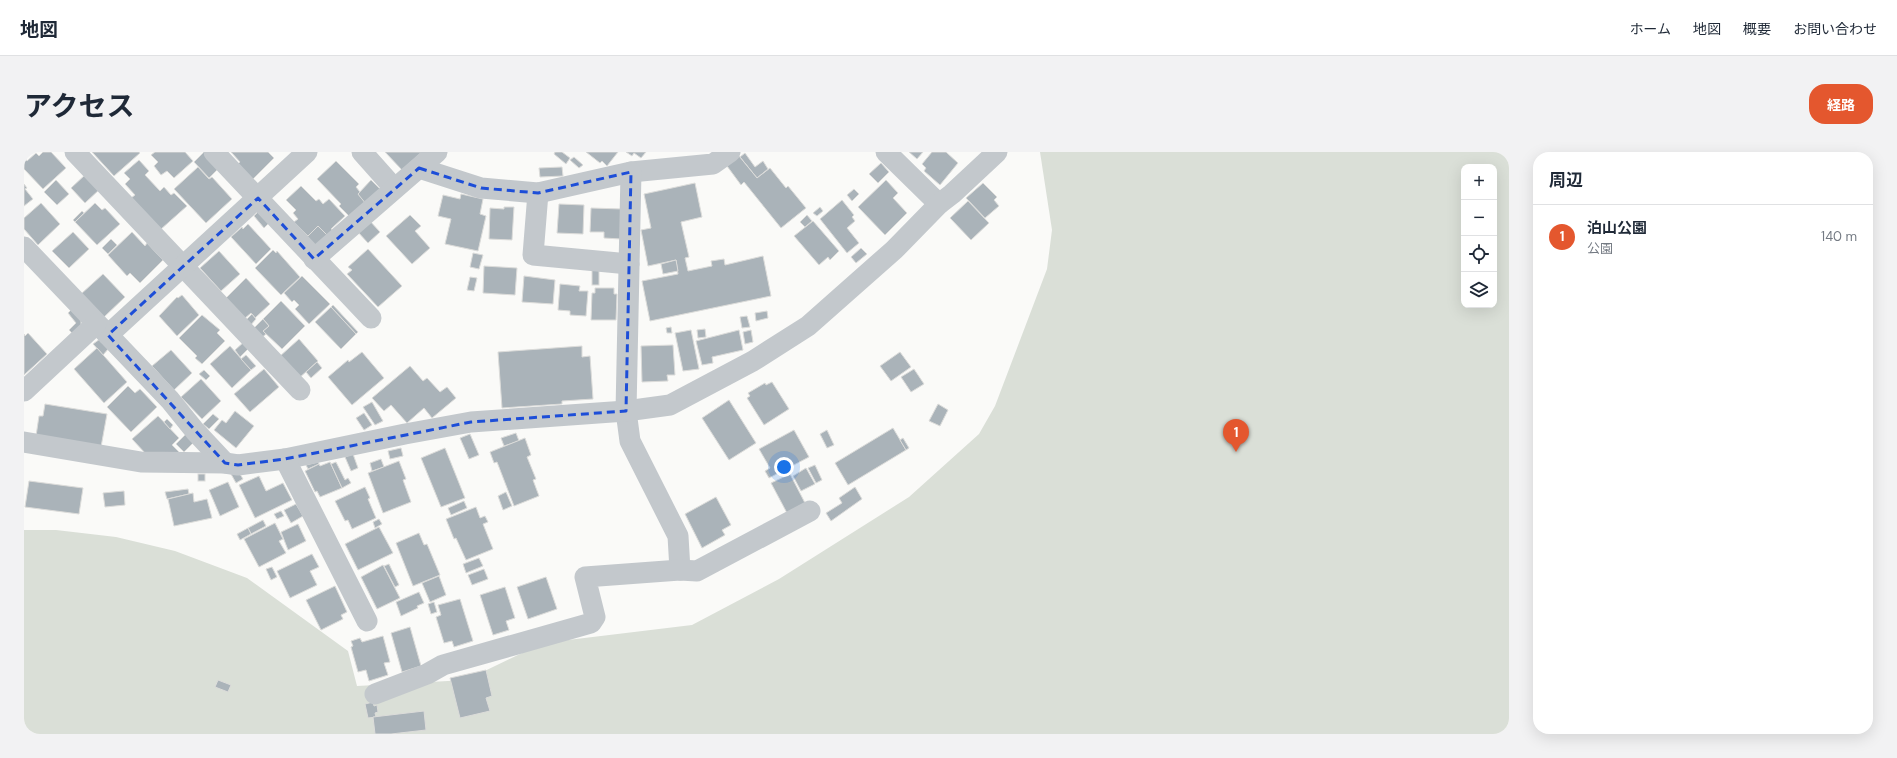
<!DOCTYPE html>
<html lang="ja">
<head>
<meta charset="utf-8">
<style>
	:root { --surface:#fff; --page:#f2f2f3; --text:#1f2937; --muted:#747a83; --line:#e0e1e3; --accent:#e4572e }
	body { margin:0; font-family:"DM Sans","Noto Sans JP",sans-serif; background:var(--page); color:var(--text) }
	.controls { position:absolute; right:12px; top:12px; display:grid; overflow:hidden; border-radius:8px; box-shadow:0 4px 16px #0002 }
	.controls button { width:36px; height:36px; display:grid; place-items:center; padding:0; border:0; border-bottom:1px solid var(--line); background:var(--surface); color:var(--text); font:20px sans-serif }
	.you { position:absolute; left:760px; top:315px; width:14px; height:14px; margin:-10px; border:3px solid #fff; border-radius:50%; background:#1a73e8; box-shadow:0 0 0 6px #1a73e833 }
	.badge { display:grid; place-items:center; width:26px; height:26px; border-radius:50%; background:var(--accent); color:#fff; font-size:13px; font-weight:700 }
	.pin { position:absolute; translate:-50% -33px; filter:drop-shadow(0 1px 2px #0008) }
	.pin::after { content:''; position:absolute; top:21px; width:14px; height:12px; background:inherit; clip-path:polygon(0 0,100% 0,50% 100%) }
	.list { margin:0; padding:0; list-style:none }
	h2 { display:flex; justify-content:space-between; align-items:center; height:52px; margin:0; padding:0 16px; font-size:17px }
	h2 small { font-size:13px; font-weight:400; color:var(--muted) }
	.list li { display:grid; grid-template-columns:26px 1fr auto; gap:12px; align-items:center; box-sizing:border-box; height:64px; padding:0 16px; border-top:1px solid var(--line) }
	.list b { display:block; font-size:15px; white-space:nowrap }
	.list p { margin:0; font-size:13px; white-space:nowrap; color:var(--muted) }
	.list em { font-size:13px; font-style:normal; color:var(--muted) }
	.icon { flex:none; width:22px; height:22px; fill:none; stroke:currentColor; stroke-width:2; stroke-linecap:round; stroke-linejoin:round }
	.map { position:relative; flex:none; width:1485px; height:582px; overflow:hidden; border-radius:16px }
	header { display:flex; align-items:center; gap:24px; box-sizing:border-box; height:56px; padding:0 20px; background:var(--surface); border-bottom:1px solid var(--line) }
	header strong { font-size:19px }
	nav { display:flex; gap:22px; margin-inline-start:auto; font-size:14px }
	.intro { display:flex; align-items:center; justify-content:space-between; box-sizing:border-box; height:96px; padding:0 24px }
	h1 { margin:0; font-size:28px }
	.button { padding:10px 18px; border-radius:16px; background:var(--accent); color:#fff; font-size:14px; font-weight:700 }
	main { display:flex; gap:24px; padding:0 24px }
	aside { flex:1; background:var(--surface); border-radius:16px; box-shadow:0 4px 16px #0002 }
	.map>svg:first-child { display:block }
	.green { fill:#dadfd7; fill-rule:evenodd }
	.building { fill:#aab3b9; stroke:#dcdcda }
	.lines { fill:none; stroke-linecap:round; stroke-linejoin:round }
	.minor { stroke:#c3c8cc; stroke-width:21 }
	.marked { fill:none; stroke:#1d4ed8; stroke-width:3; stroke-dasharray:8 5; stroke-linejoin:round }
</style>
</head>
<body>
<header>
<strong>地図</strong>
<nav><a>ホーム</a><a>地図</a><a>概要</a><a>お問い合わせ</a></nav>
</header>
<div class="intro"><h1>アクセス</h1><a class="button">経路</a></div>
<main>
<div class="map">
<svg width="1485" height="582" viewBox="0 0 1485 582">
	<rect width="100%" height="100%" fill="#fafaf8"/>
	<path class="green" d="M 1016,0 L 1485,0 L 1485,582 L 0,582 L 0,378 L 32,378 L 92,385 L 151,399 L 223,426 L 324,499 L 333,534 L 442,528 L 519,491 L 668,473 L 755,427 L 885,345 L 955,282 L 971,254 L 1023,117 L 1028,78 ZM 1440,15 L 1470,15 L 1470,153 L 1440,153 Z"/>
	<g class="building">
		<path d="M 19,0 L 27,0 L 42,16 L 19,37 L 0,17 L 0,5 L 3,9 L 12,1 L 15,4 Z"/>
		<path d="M 68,0 L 115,0 L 116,1 L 90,24 Z"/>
		<path d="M 131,0 L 161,0 L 169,9 L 150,26 L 143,19 L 137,23 L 130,14 L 134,10 L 127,3 Z"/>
		<path d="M 180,0 L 195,16 L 185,26 L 170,10 Z"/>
		<path d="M 207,0 L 244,0 L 250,6 L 229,27 L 214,12 L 216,10 Z"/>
		<path d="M 361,0 L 398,0 L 378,18 Z"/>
		<path d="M 531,0 L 538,0 L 546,6 L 542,12 L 530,2 Z"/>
		<path d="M 562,0 L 594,0 L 583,14 L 578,9 L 576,11 Z"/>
		<path d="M 602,0 L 622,0 L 617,6 L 610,1 L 608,4 Z"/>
		<path d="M 885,0 L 899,0 L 893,7 Z"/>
		<path d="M 908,0 L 922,0 L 934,11 L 916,33 L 900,19 L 902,16 L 898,12 Z"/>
		<path d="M 721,1 L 731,15 L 739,9 L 744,17 L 733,26 L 716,5 Z"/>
		<path d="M 715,4 L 733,26 L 746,16 L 762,36 L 764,34 L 782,56 L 757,76 L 720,30 L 717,33 L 703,14 Z"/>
		<path d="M 550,5 L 559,13 L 555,16 L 546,8 Z"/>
		<path d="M 115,8 L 125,19 L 121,23 L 136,39 L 140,35 L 147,43 L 150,41 L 163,54 L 136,78 L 107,46 L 111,43 L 101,32 L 106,27 L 100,21 Z"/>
		<path d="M 312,9 L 335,32 L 332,35 L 336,40 L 334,42 L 341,50 L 327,66 L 315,54 L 317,52 L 293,27 Z"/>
		<path d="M 857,11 L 865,20 L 854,31 L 845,22 Z"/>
		<path d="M 174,15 L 185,27 L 188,25 L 208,47 L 182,71 L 150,37 Z"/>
		<path d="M 538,15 L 539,24 L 516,25 L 515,16 Z"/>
		<path d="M 62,22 L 76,37 L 61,51 L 47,36 Z"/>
		<path d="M 32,28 L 45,42 L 33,53 L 20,40 Z"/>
		<path d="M 347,28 L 357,38 L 342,52 L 334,42 Z"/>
		<path d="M 862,28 L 874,41 L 869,46 L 883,61 L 861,83 L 834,55 Z"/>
		<path d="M 671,31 L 678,65 L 657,70 L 665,105 L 661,106 L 664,119 L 688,114 L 687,109 L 700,107 L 701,113 L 739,104 L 747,144 L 626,169 L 618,129 L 654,122 L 652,108 L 624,114 L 617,78 L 627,76 L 620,42 Z"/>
		<path d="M 959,31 L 973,45 L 970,48 L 975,54 L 961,66 L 942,46 Z"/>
		<path d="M 0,32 L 3,36 L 1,37 L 9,47 L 0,54 Z"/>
		<path d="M 277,34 L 292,49 L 295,47 L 299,52 L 305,47 L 321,64 L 307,77 L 311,79 L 305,85 L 294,74 L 284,84 L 270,70 L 274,67 L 269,61 L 272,58 L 262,48 Z"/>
		<path d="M 830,37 L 835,42 L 828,49 L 823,43 Z"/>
		<path d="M 437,42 L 459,47 L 456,62 L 462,64 L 454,99 L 421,92 L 427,67 L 414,64 L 419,43 L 436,47 Z"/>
		<path d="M 818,48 L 830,63 L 828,65 L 831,69 L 823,76 L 835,91 L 823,101 L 796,67 Z"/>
		<path d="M 944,49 L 965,71 L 947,88 L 926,66 Z"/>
		<path d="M 17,51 L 36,72 L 14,93 L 0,77 L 0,66 Z"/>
		<path d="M 71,51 L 78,58 L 81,56 L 96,72 L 73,93 L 51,70 Z"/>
		<path d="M 535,52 L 560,53 L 559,82 L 533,81 Z"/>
		<path d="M 480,55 L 490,55 L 488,88 L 465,87 L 466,56 L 480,57 Z"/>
		<path d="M 796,55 L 799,59 L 793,64 L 789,61 Z"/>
		<path d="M 567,56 L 598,57 L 597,87 L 580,86 L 580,80 L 566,80 Z"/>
		<path d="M 58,59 L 60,61 L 51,70 L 49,68 Z"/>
		<path d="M 235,59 L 245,71 L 240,76 L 230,64 Z"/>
		<path d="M 386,63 L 397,74 L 391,79 L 406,96 L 388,112 L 362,84 Z"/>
		<path d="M 783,63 L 788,69 L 781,75 L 776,70 Z"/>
		<path d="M 345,68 L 356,80 L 344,91 L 333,79 Z"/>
		<path d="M 789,69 L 815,99 L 806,108 L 804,105 L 795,113 L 770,84 Z"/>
		<path d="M 224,72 L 247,97 L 232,112 L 207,85 L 218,75 L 219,77 Z"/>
		<path d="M 294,74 L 304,84 L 292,95 L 283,85 Z"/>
		<path d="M 49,80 L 65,97 L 45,116 L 28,99 Z"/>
		<path d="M 108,80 L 121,94 L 123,91 L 139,108 L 116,131 L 106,121 L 103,124 L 84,103 Z"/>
		<path d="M 87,87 L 93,93 L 84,102 L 78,96 Z"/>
		<path d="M 837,96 L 843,102 L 832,111 L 827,105 Z"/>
		<path d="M 344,97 L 378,134 L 354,155 L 323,122 L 328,118 L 324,115 Z"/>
		<path d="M 249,98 L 252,101 L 253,99 L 276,125 L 257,143 L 231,116 Z"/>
		<path d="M 195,99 L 216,122 L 197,139 L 176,116 Z"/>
		<path d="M 449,101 L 459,103 L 455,117 L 446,115 Z"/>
		<path d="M 652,108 L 654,119 L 639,122 L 637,112 Z"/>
		<path d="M 460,114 L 493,116 L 491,143 L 459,141 Z"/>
		<rect x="568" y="117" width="7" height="16"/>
		<path d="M 79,122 L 101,145 L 79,166 L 57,142 Z"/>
		<path d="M 278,124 L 306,152 L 285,172 L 271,157 L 275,153 L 270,148 L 268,150 L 260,141 Z"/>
		<path d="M 500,124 L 531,128 L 529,152 L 498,150 Z"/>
		<path d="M 446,125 L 453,126 L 450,139 L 443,138 Z"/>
		<path d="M 222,126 L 246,152 L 231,166 L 227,161 L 220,167 L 201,147 Z"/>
		<path d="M 536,132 L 556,134 L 555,139 L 564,139 L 562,164 L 546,163 L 546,159 L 534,158 Z"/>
		<path d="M 571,136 L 590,136 L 590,142 L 593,142 L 592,168 L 567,168 L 568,141 L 571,141 Z"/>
		<path d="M 158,143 L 175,163 L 153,184 L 135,164 L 153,145 L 154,146 Z"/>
		<path d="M 257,149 L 281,174 L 258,197 L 239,179 L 245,174 L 239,167 Z"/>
		<path d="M 309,153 L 334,180 L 332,182 L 307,155 Z"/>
		<path d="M 307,155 L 332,182 L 317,197 L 291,170 Z"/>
		<path d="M 49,156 L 57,166 L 57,174 L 49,182 L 45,178 L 52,171 L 44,161 Z"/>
		<path d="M 743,159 L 744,166 L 732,169 L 731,161 Z"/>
		<path d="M 228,162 L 232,167 L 225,175 L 220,170 Z"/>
		<path d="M 178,163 L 196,178 L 193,181 L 201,189 L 178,212 L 171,206 L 173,204 L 155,186 Z"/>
		<path d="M 723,164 L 726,175 L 718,176 L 716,165 Z"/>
		<path d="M 239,167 L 245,174 L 239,179 L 242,182 L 236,187 L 228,178 Z"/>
		<path d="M 647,175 L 648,181 L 643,181 L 642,176 Z"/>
		<path d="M 681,177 L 682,185 L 674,186 L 673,178 Z"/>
		<path d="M 667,178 L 675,217 L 659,219 L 651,181 Z"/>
		<path d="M 715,178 L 719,198 L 688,205 L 689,211 L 678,213 L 672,189 Z"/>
		<path d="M 727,178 L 729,190 L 721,192 L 719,180 Z"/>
		<path d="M 4,181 L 23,202 L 0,223 L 0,182 L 1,184 Z"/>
		<path d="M 76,187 L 85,196 L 79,203 L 69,192 Z"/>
		<path d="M 275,187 L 294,209 L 274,227 L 255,205 Z"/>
		<path d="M 221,189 L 226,195 L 216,205 L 211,198 Z"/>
		<path d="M 649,193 L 651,223 L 643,223 L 644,229 L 618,230 L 617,194 Z"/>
		<path d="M 206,194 L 227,218 L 208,236 L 186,212 Z"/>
		<path d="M 558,194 L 558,205 L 566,204 L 569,247 L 538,249 L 538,252 L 478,256 L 474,200 Z"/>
		<path d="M 73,196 L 103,230 L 80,251 L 50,217 Z"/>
		<path d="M 147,198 L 168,221 L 150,238 L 128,214 Z"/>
		<path d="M 338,200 L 360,226 L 328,253 L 304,225 L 324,208 L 325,210 Z"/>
		<path d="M 876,200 L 887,215 L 867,229 L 856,214 Z"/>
		<path d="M 222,203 L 232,214 L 227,218 L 217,207 Z"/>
		<path d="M 293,210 L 298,216 L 287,226 L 282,220 Z"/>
		<path d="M 386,214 L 399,229 L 403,226 L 416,240 L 423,235 L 432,246 L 408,266 L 400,256 L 383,271 L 367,253 L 360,259 L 348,246 Z"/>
		<path d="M 240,217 L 255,235 L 226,260 L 210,242 Z"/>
		<path d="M 890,217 L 900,232 L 887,240 L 877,225 Z"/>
		<path d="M 180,218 L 186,224 L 182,228 L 175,222 Z"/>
		<path d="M 177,227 L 197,249 L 178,267 L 157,245 Z"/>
		<path d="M 748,230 L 765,257 L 740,273 L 723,246 L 726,244 L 724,241 L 741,231 L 742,233 Z"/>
		<path d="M 104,234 L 111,241 L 116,237 L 133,255 L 107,280 L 83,255 Z"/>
		<path d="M 705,248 L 732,291 L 705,308 L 678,266 Z"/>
		<path d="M 348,250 L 359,269 L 351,273 L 339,255 Z"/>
		<path d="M 21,252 L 83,262 L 77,295 L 12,284 L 15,264 L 19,264 Z"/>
		<path d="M 914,252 L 924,258 L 916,274 L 905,269 Z"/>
		<path d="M 211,259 L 230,274 L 212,296 L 190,278 L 198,268 L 202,271 Z"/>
		<path d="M 340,261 L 348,273 L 340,278 L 332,266 Z"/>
		<path d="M 189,262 L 195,267 L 185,277 L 179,272 Z"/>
		<path d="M 134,264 L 155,286 L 148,293 L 155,300 L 152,302 L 122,302 L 108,287 Z"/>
		<path d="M 143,267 L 149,273 L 146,277 L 140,270 Z"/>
		<path d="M 869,276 L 882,298 L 824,333 L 811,311 Z"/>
		<path d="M 770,278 L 785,305 L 745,326 L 741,319 L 746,316 L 735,297 Z"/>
		<path d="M 803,278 L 810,293 L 803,296 L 796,282 Z"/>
		<path d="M 163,281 L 171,289 L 160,300 L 152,292 Z"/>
		<path d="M 492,281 L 495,289 L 480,294 L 477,286 Z"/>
		<path d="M 446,282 L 455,303 L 445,307 L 436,286 Z"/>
		<path d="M 501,286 L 507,303 L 503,305 L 512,327 L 509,328 L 515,344 L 490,354 L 473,310 L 470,311 L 466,300 Z"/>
		<path d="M 879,286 L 885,296 L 882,298 L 876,288 Z"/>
		<path d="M 377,296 L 379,304 L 366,307 L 364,299 Z"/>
		<path d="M 421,296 L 441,346 L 417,355 L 397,306 Z"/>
		<path d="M 329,302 L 334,316 L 327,319 L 321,305 Z"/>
		<path d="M 357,307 L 360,315 L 348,319 L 346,311 Z"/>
		<path d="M 375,309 L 382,327 L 379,328 L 387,350 L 359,361 L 344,321 Z"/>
		<path d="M 294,310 L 295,312 L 284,317 L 282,313 Z"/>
		<path d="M 306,310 L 318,336 L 296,345 L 293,339 L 291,340 L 281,319 L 295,312 L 296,314 Z"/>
		<path d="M 312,310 L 321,328 L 324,326 L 327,331 L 318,336 L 307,312 Z"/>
		<path d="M 791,313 L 798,328 L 792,331 L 784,316 Z"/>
		<path d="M 782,316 L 791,332 L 777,339 L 769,324 Z"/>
		<path d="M 214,319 L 219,327 L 212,331 L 207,322 Z"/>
		<rect x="174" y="322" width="7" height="7"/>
		<path d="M 766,322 L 781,351 L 763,361 L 747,331 Z"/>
		<path d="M 235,324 L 242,339 L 259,331 L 268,348 L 231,366 L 215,333 Z"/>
		<path d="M 5,329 L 59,336 L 55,362 L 1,355 Z"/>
		<path d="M 204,330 L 215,355 L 196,364 L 185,338 Z"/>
		<path d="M 341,335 L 346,346 L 344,347 L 352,366 L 328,377 L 324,368 L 321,369 L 311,349 Z"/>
		<path d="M 831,335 L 838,347 L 807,369 L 802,361 L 818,351 L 815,346 Z"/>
		<path d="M 164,337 L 165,342 L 143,347 L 141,340 Z"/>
		<path d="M 100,339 L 101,353 L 81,355 L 79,341 Z"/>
		<path d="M 482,340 L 488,354 L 479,358 L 474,344 Z"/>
		<path d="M 169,341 L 170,350 L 183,347 L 188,366 L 150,374 L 144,347 Z"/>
		<path d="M 692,345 L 707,373 L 698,378 L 701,383 L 678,396 L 661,362 Z"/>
		<path d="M 440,349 L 443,356 L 427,363 L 424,356 Z"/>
		<path d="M 272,352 L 279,364 L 267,371 L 260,358 Z"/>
		<path d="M 452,355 L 456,366 L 461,364 L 464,370 L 459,372 L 469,397 L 442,408 L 432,386 L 430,387 L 422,367 Z"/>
		<path d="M 257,359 L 260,364 L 253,367 L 250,362 Z"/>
		<path d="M 355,367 L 358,372 L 351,376 L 349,370 Z"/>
		<path d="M 239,368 L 242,374 L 227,382 L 224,376 Z"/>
		<path d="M 251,371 L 259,387 L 255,389 L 262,401 L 235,415 L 220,387 Z"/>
		<path d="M 274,372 L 282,389 L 264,398 L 257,380 Z"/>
		<path d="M 355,375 L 369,401 L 334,418 L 321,392 Z"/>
		<path d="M 224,376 L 227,382 L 216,388 L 213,382 Z"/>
		<path d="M 395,381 L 400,393 L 403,392 L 416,423 L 389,434 L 372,391 Z"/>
		<path d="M 288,402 L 295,415 L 286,419 L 293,433 L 266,446 L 253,419 Z"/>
		<path d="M 455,406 L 459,414 L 442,421 L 439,412 Z"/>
		<path d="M 365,412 L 375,433 L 371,435 L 360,414 Z"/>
		<path d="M 359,413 L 376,446 L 353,457 L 337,425 Z"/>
		<path d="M 248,415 L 253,425 L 247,428 L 242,417 Z"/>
		<path d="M 460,417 L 464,427 L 448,433 L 444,423 Z"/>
		<path d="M 415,424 L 422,443 L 406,450 L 398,431 Z"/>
		<path d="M 522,425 L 533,457 L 504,467 L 493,435 Z"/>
		<path d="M 311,434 L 323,460 L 317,463 L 319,467 L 297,478 L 282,448 Z"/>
		<path d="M 481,435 L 491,466 L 482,469 L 485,478 L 469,483 L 456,443 Z"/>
		<path d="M 395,440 L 400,451 L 393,454 L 394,456 L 377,464 L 372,450 Z"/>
		<path d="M 436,447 L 449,489 L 430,495 L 428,489 L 420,491 L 412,465 L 417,463 L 414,453 Z"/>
		<path d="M 410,450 L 413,460 L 407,462 L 404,452 Z"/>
		<path d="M 386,475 L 397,514 L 378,520 L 367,481 Z"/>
		<path d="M 359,484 L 366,510 L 360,511 L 364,523 L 345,529 L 342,518 L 334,520 L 327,495 L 329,494 L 327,489 L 336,486 L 338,490 Z"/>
		<path d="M 462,518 L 468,544 L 462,546 L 466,559 L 436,566 L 426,526 Z"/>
		<path d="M 194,528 L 207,533 L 204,540 L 191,535 Z"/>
		<path d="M 349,550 L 350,554 L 353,553 L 354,560 L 351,561 L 352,565 L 344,566 L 341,552 Z"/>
		<path d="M 400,559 L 402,578 L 367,582 L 351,582 L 349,565 Z"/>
	</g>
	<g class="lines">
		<g class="minor">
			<path d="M 51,0 L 276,238"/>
			<path d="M 190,0 L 347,166"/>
			<path d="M 338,0 L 370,36"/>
			<path d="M 862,0 L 915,52"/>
			<path d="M 395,16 L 457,36 L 514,41 L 607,20 L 689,12 L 706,0"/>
			<path d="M 607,20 L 602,259 L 606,289 L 654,384 L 656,418"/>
			<path d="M 514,41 L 509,103 L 605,112"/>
			<path d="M 0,95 L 84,183 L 283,0"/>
			<path d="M 290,107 L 413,0"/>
			<path d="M 84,183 L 146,248 L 171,279 L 201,311"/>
			<path d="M 0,239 L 72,172"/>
			<path d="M 0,290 L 117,310 L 201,311 L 214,313 L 261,307 L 381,282 L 447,270 L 602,259 L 646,253 L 729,209 L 784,174 L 870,98 L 915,52 L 928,42 L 973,0"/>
			<path d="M 261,307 L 343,469"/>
			<path d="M 351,542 L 403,522 L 419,513 L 567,471 L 571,465 L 561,425 L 656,418 L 673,419 L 786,359"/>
		</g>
	</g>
	<path class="marked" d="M 395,16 L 457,36 L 514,41 L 607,20 L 602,259 L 447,270 L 261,307 L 214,313 L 201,311 L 84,183 L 234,46 L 290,107 Z"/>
</svg>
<div class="controls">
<button>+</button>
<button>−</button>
<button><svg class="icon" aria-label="locate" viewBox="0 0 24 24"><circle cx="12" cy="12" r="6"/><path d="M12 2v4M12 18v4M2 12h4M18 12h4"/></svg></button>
<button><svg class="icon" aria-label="layers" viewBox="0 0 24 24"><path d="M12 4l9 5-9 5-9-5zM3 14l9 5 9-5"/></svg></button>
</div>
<div class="you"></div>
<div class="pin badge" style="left:1212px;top:300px">1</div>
</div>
<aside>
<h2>周辺<small></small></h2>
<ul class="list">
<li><span class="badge">1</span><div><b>泊山公園</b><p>公園</p></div><em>140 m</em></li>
</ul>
</aside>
</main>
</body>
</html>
